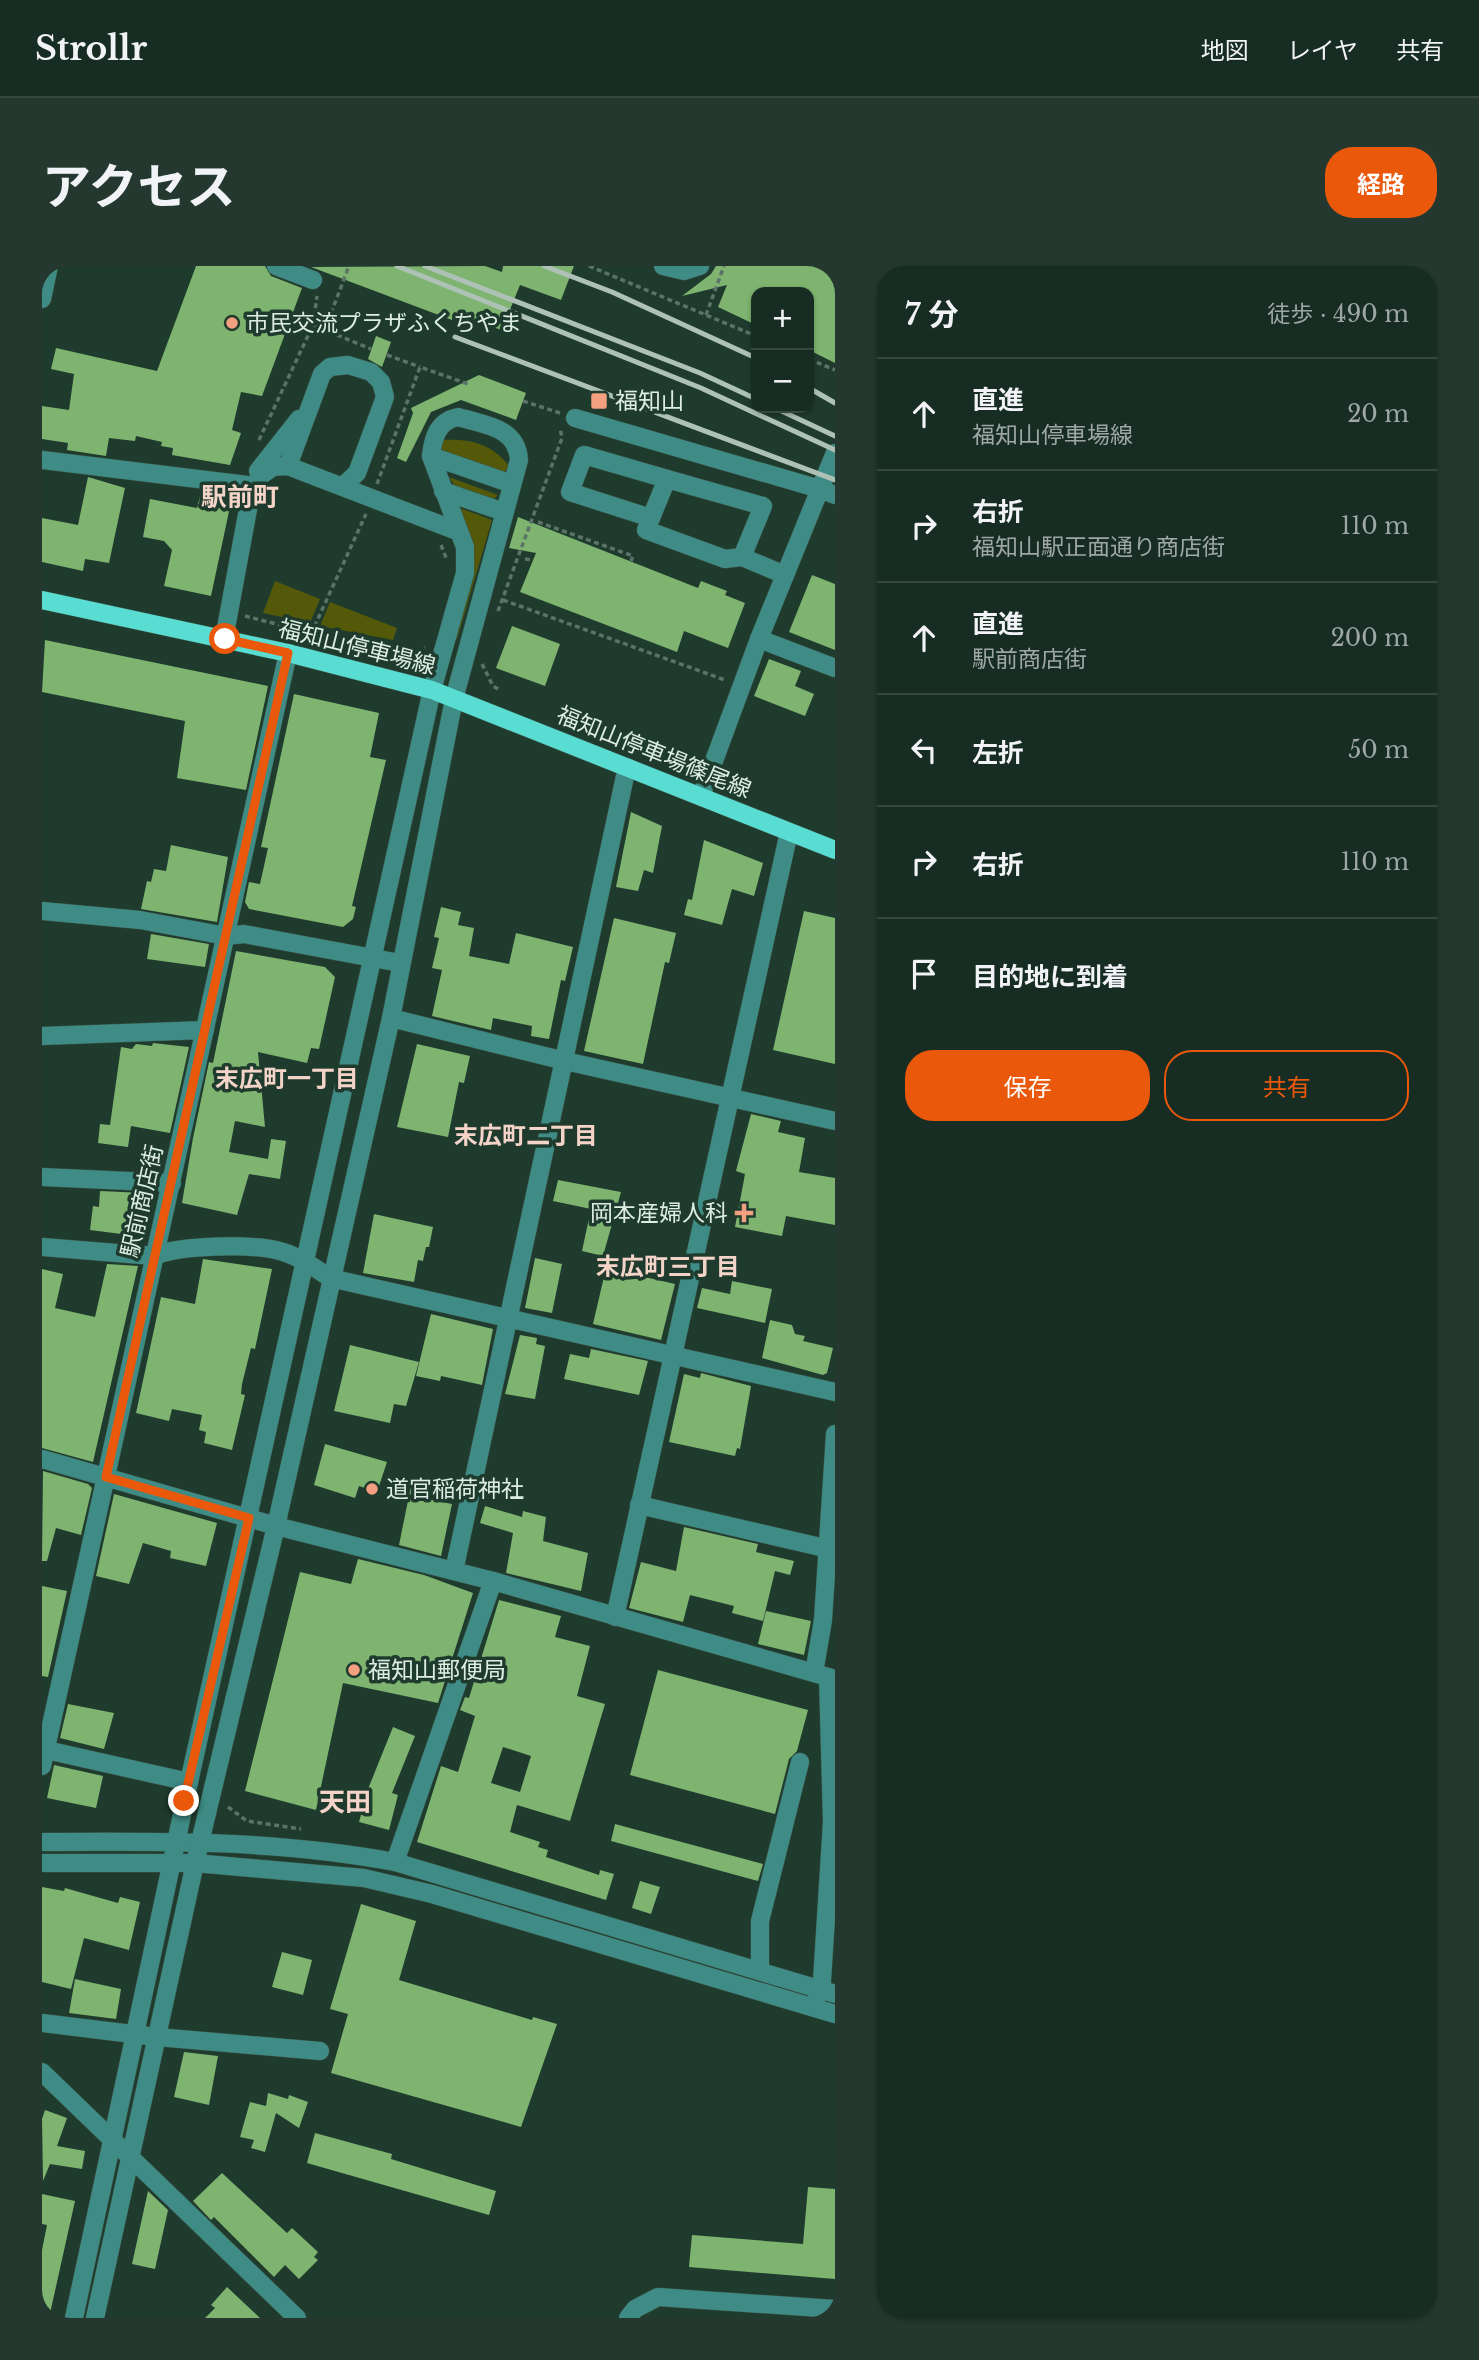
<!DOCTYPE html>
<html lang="ja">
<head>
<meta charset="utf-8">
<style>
	:root { --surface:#172c22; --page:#24382f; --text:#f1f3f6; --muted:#9ea7a5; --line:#364840; --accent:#ea580c }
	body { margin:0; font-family:"Libre Baskerville","Noto Sans JP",serif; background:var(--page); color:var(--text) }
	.controls { position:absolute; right:21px; top:21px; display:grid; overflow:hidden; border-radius:14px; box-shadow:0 2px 5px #0004 }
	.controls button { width:63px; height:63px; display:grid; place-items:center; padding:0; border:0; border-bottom:2px solid var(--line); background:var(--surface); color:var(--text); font:35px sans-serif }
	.stop { position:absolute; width:21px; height:21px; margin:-16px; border:5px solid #ea580c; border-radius:50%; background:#fff }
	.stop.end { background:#ea580c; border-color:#fff; box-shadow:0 2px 7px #0008 }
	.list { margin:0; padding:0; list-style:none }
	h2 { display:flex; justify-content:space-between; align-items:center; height:91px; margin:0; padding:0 28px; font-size:30px }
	h2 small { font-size:23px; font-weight:400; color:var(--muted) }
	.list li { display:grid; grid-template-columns:46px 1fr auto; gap:21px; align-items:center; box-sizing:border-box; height:112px; padding:0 28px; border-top:2px solid var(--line) }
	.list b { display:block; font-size:26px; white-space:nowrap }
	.list p { margin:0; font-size:23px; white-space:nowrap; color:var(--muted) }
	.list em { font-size:23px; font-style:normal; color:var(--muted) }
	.actions { display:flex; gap:14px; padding:21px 28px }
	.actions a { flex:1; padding:16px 0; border:2px solid var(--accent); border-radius:28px; text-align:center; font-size:24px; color:var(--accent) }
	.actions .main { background:var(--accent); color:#fff }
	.icon { flex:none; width:38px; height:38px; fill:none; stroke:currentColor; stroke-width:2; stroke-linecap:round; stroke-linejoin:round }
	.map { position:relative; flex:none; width:793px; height:2052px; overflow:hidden; border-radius:28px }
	header { display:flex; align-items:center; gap:42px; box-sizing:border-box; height:98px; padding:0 35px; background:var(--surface); border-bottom:2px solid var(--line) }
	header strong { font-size:33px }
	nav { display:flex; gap:38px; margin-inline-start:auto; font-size:24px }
	.intro { display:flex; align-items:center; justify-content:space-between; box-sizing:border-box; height:168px; padding:0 42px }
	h1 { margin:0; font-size:49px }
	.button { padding:18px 32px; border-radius:28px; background:var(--accent); color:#fff; font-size:24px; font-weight:700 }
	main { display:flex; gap:42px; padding:0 42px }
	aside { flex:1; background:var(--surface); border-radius:28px; box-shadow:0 2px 5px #0004 }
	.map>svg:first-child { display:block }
	.green { fill:#535909 }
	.building { fill:#7eb46f; fill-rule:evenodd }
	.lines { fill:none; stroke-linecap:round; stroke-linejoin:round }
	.minor-casing { stroke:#3d574b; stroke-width:19 }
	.major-casing { stroke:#3d574b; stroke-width:19 }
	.path { stroke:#5b7368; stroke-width:3.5; stroke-dasharray:5 3.5; stroke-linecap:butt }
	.minor { stroke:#3e8c85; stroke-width:18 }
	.major { stroke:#59ddd2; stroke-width:18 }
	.rail { stroke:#aec1b7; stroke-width:5 }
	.route { stroke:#ea580c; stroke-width:9 }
	.poi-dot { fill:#f2a080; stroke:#1f3b2e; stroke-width:2.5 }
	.labels { text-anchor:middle; stroke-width:7; stroke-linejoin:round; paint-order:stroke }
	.poi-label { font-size:23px; fill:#ddede4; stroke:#1f3b2e; text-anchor:start }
	.street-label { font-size:23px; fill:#ddede4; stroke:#1f3b2e }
	.neighbourhood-label { font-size:24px; font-weight:bold; fill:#f4d4c8; stroke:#1f3b2e }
	.quarter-label { font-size:26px; font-weight:bold; fill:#f4d4c8; stroke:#1f3b2e }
</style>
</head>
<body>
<header>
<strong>Strollr</strong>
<nav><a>地図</a><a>レイヤ</a><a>共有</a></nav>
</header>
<div class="intro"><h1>アクセス</h1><a class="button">経路</a></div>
<main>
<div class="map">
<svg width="793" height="2052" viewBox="0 0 793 2052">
	<rect width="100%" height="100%" fill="#1f3b2e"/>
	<g class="green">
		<path d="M 398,174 C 427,173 448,176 467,200 L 462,207 L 397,183 Z"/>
		<path d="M 407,211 L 456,229 L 451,234 L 412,219 Z"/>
		<path d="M 415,241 L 450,254 L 415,373 L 411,372 L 428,314 Z"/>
		<path d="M 233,315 L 278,333 L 268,357 L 221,347 Z"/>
		<path d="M 288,336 L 355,362 L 351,374 L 278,360 Z"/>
	</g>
	<g class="building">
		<path d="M 154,0 L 223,0 L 229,10 L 260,22 L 220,130 L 199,126 L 190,164 L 199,167 L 188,199 L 130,189 L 131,182 L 119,180 L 120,176 L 94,170 L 93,175 L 67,172 L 64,190 L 25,184 L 26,177 L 0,173 L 0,140 L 27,144 L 32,108 L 9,103 L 14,82 L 115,105 Z"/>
		<path d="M 443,0 L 460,6 L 461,0 L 532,0 L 519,34 L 478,19 L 465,51 L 472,54 L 467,67 L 412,46 L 410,54 L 269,1 Z"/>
		<path d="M 674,0 L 793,0 L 793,97 L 767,84 L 767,26 L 714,26 L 714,59 L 676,41 L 685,19 L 640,30 L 669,8 Z"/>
		<path d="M 334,70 L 349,76 L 340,101 L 326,93 Z"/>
		<path d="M 437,109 L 484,127 L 474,154 L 419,134 L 389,146 L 364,196 L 355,192 L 371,147 L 369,142 Z"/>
		<path d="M 46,211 L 83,222 L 67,297 L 43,293 L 41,305 L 0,296 L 0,252 L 36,259 Z"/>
		<path d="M 158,230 L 189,236 L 169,330 L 122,320 L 130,284 L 122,275 L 101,271 L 108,233 L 155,242 Z"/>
		<path d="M 476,251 L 656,322 L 659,315 L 685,325 L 683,329 L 703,337 L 686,382 L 642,365 L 635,386 L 478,326 L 494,287 L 467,282 Z"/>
		<path d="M 770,309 L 793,318 L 793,384 L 747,366 Z"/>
		<path d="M 470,360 L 518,378 L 503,420 L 454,402 Z"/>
		<path d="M 3,374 L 226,420 L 204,524 L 135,512 L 143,455 L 0,426 Z"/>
		<path d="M 727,393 L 759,405 L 753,420 L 772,428 L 763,450 L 712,430 Z"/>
		<path d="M 252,428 L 337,447 L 328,491 L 344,494 L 310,640 L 314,641 L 311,653 L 301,661 L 207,643 L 203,636 L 207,616 L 218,618 L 226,582 L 219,581 Z"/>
		<path d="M 589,546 L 620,560 L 611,607 L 602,604 L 596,625 L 574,621 Z"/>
		<path d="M 662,574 L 721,597 L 712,630 L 690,623 L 680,659 L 642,649 L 646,633 L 650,634 Z"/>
		<path d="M 129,579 L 186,591 L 175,656 L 99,643 L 105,615 L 109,616 L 112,603 L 124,605 Z"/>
		<path d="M 399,641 L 419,646 L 416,659 L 432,662 L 427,690 L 467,698 L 474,667 L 531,681 L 523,715 L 519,714 L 507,773 L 489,770 L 490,760 L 451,752 L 449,764 L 390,750 L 400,704 L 390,702 L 397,672 L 392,671 Z"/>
		<path d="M 762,645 L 793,652 L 793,798 L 731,784 Z"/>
		<path d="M 572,652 L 634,667 L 627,697 L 623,696 L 601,798 L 542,785 Z"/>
		<path d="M 109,668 L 167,678 L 163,701 L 105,693 Z"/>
		<path d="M 194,685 L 283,701 L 293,711 L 277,783 L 269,782 L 265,797 L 216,786 L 223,861 L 193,855 L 187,886 L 226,893 L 229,873 L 244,875 L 238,913 L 207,908 L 195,949 L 140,937 L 151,872 L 167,796 L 171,797 Z"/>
		<path d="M 111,777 L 147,781 L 128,867 L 89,860 L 86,881 L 56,877 L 58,858 L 68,859 L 79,781 L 90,783 L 94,778 L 110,780 Z"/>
		<path d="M 375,778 L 428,790 L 422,817 L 417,816 L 406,871 L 355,861 Z"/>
		<path d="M 709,848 L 739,855 L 736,866 L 763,872 L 757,906 L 793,912 L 793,959 L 744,950 L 740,970 L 693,961 L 703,908 L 694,905 Z"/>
		<path d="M 516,914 L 579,926 L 561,990 L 540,985 L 549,943 L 511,935 Z"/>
		<path d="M 58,925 L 102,927 L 95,970 L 48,964 L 51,940 L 57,941 Z"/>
		<path d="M 332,948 L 391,961 L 387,981 L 384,981 L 381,995 L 376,994 L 372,1016 L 321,1007 Z"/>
		<path d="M 493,992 L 520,998 L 510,1047 L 483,1042 Z"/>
		<path d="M 161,993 L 230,1003 L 213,1083 L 209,1082 L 200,1118 L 199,1128 L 203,1129 L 190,1184 L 162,1177 L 164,1166 L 157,1164 L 160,1149 L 130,1143 L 127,1155 L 94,1147 L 119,1031 L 153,1038 Z"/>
		<path d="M 65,998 L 96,1000 L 51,1196 L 0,1182 L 0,1003 L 21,1008 L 13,1042 L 53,1051 Z"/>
		<path d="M 564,1002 L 633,1018 L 619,1074 L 551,1058 Z"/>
		<path d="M 690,1015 L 730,1023 L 723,1057 L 655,1042 L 660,1022 L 688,1028 Z"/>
		<path d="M 389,1048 L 451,1063 L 440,1119 L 399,1110 L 398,1115 L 374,1110 Z"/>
		<path d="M 728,1054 L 750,1059 L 753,1068 L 763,1070 L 761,1075 L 791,1082 L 785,1107 L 781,1109 L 720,1092 Z"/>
		<path d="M 478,1069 L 495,1072 L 494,1078 L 503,1080 L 493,1133 L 463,1128 Z"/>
		<path d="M 308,1079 L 377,1096 L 364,1140 L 352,1138 L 348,1157 L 292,1145 Z"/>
		<path d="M 549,1083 L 606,1095 L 597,1129 L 522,1113 L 528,1088 L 547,1092 Z"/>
		<path d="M 659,1107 L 709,1120 L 698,1183 L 695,1182 L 693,1190 L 627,1176 L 642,1108 L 658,1112 Z"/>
		<path d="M 283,1178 L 345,1196 L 335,1226 L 317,1220 L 313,1232 L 272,1219 Z"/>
		<path d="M 1,1205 L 46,1218 L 50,1222 L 39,1269 L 14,1262 L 5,1295 L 0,1295 Z"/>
		<path d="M 370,1215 L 388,1219 L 385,1233 L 410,1238 L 399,1290 L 357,1279 Z"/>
		<path d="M 72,1228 L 175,1257 L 164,1300 L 128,1292 L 129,1285 L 101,1277 L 87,1318 L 54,1310 Z"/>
		<path d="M 443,1240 L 480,1251 L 481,1245 L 504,1251 L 501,1275 L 546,1287 L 539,1325 L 464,1307 L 471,1267 L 438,1257 Z"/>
		<path d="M 642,1261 L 716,1278 L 714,1286 L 752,1295 L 748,1309 L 733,1305 L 721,1355 L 690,1347 L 692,1340 L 648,1329 L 641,1356 L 587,1342 L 599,1296 L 634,1305 Z"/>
		<path d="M 316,1293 L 382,1309 L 431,1327 L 396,1437 L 301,1417 L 274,1544 L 203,1525 L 258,1306 L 309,1318 Z"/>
		<path d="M 0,1320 L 25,1325 L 6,1411 L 0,1410 Z"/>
		<path d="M 457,1334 L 519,1350 L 513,1371 L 548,1380 L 535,1430 L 563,1438 L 528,1555 L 475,1539 L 468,1566 L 498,1576 L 496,1581 L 506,1584 L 504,1591 L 557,1609 L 558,1604 L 572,1608 L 564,1634 L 375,1576 L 399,1500 L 416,1506 L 433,1450 L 418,1444 L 423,1431 L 427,1432 ZM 461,1481 L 489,1490 L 478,1526 L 449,1517 Z"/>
		<path d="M 724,1345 L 769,1355 L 762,1389 L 716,1378 Z"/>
		<path d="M 616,1404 L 766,1444 L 755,1485 L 747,1493 L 733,1548 L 588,1509 Z"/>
		<path d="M 26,1438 L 72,1447 L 62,1483 L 18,1472 Z"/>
		<path d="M 351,1461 L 373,1470 L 350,1527 L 356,1529 L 347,1564 L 317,1556 L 326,1523 Z"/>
		<path d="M 12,1499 L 61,1510 L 54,1542 L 5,1532 Z"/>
		<path d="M 573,1558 L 721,1598 L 716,1615 L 569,1575 Z"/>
		<path d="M 598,1615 L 618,1621 L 609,1648 L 590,1642 Z"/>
		<path d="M 0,1621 L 22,1625 L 23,1622 L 76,1637 L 78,1631 L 98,1636 L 87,1684 L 42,1672 L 29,1723 L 0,1716 Z"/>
		<path d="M 319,1638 L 374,1655 L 357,1714 L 490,1754 L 491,1751 L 515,1758 L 479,1861 L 289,1807 L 306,1748 L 288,1743 Z"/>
		<path d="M 240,1686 L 270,1694 L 261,1729 L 230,1721 Z"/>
		<path d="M 33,1713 L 79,1723 L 74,1753 L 27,1747 Z"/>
		<path d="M 142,1786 L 176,1790 L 167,1839 L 132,1831 Z"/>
		<path d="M 226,1827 L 246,1833 L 247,1829 L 266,1836 L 257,1862 L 234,1847 L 223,1886 L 209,1882 L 212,1874 L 198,1871 L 208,1836 L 224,1840 Z"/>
		<path d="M 3,1844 L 25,1852 L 15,1880 L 43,1885 L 40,1903 L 8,1898 L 1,1915 L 0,1853 Z"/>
		<path d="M 273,1867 L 350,1888 L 349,1893 L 454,1925 L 447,1949 L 265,1897 Z"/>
		<path d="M 180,1907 L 245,1967 L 250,1962 L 276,1986 L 272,1991 L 276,1994 L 257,2013 L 243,1999 L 232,2011 L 172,1951 L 169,1954 L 151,1935 Z"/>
		<path d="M 766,1921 L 793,1923 L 793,2013 L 647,2001 L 650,1969 L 761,1978 Z"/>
		<path d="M 106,1925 L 126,1944 L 113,2003 L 90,1998 Z"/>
		<path d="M 0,1928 L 33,1935 L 7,2052 L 0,2052 L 0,1984 L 5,1959 L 0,1958 Z"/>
		<path d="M 185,2021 L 218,2052 L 163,2052 L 173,2042 L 169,2039 Z"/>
	</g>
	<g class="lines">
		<defs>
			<g id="minor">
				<path d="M 234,0 L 271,14"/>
				<path d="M 621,0 L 642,5 L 658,0"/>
				<path d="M 0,33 L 7,0"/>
				<path d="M 533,152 L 778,223 L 793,187"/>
				<path d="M 389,190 L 470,218"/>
				<path d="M 0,194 L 205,219 L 209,227"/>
				<path d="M 246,200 L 280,108 L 288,101 L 306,99 L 329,106 L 339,116 L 343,131 L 315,207 L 302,219"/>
				<path d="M 216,205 L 257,153"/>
				<path d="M 401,225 L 462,246"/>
				<path d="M 609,252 L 528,226 L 542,189 L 625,213"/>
				<path d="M 700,291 L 721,240 L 625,213 L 604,264 L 683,293 L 700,291 L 743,309"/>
				<path d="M 182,373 L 209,227 L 218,210 L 231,201 L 246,200 L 415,265"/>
				<path d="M 717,373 L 793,402"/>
				<path d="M 659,530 L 717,373 L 778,223 L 793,229"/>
				<path d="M 0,645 L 98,654 L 184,670 L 202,668 L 358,697"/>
				<path d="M 349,752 L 523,795 L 793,855"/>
				<path d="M 0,770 L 163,764"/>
				<path d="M 0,911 L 130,917"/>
				<path d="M 0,981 L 112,990 C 139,979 213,977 241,986 C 258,991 273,1002 288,1012 L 793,1126"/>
				<path d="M 0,1193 L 234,1260 L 451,1315 L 793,1413"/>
				<path d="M 597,1239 L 787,1283"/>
				<path d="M 412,1305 L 585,501"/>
				<path d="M 573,1351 L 747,566"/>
				<path d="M 772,1407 L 781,1354 L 793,1168"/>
				<path d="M 0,1483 L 147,1516"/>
				<path d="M 0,1500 L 246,387"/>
				<path d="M 0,1576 C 119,1575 236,1574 353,1596 L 793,1728"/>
				<path d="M 353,1596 L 451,1315"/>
				<path d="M 0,1597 L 153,1597 L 322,1612 L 390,1628 L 793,1748"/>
				<path d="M 718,1704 L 718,1655 L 758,1496"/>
				<path d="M 775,1732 L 780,1715 L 790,1556 L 786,1411"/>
				<path d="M 0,1757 L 115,1771 L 278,1785"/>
				<path d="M 0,1806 L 255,2052"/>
				<path d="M 32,2052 L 147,1516 L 390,424 L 423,307 L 423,281 L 389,190 C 391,171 396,155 416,151 C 443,159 475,161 477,194 L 412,433 L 349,752 L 234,1260 L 153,1597 L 53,2052"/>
				<path d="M 586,2052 L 593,2043 L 616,2031 L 793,2043"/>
			</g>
			<path id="major" d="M 0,334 L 246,387 L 390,424 L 793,584"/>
		</defs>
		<use href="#minor" class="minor-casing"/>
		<use href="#major" class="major-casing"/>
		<g class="path">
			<path d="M 547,0 L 714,70"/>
			<path d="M 664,49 L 682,0"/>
			<path d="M 271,59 L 275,30"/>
			<path d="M 283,63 L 307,0"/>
			<path d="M 345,89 L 378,101"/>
			<path d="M 767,93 L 793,104"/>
			<path d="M 481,135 L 518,147"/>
			<path d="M 217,174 L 271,59 L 329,83"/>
			<path d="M 335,218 L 378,101 L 426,118"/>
			<path d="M 496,256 L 591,290 L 589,295"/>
			<path d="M 399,279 L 405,294"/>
			<path d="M 483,293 L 491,294"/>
			<path d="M 461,334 L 683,414"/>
			<path d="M 456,345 L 520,172 L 518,162"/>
			<path d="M 203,350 L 364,391 L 383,381"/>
			<path d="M 269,368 L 324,248"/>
			<path d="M 440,398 L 451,420 L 458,424"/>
			<path d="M 186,1541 L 205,1555 L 259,1563"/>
		</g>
		<use href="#minor" class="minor"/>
		<use href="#major" class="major"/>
		<g class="rail">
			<path d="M 355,0 L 659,122 L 793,184"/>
			<path d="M 383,0 L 658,107 L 714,133"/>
			<path d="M 502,0 L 570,26 L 714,92"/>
			<path d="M 413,71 L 793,214"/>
			<path d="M 767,122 L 793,137"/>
			<path d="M 733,142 L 793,170"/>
		</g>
	</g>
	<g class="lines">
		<path class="route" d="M 142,1535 L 207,1252 L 64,1211 L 246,387 L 183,373"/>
	</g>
	<g class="poi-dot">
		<circle cx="190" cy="57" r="7"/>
		<rect x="548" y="126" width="18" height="18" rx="3.5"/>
		<path d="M698.5 936.5h7v7h7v7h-7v7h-7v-7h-7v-7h7z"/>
		<circle cx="330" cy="1223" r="7"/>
		<circle cx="312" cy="1404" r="7"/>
	</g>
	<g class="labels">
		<g class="poi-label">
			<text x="204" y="65">市民交流プラザふくちやま</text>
			<text x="573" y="143">福知山</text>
			<text x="686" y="955" text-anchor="end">岡本産婦人科</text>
			<text x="344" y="1231">道官稲荷神社</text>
			<text x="326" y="1412">福知山郵便局</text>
		</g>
		<g class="street-label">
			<text transform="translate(315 381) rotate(14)" y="8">福知山停車場線</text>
			<text transform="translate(612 486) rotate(22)" y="8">福知山停車場篠尾線</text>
			<text transform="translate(100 935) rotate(-77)" y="8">駅前商店街</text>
		</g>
		<g class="neighbourhood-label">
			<text x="245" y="821">末広町一丁目</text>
			<text x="484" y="878">末広町二丁目</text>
			<text x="626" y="1009">末広町三丁目</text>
		</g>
		<g class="quarter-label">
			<text x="198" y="240">駅前町</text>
			<text x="303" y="1545">天田</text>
		</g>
	</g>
</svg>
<div class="controls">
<button>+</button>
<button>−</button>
</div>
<div class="stop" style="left:183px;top:373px"></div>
<div class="stop end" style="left:142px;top:1535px"></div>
</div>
<aside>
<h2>7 分<small>徒歩 · 490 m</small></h2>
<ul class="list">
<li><svg class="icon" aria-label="ahead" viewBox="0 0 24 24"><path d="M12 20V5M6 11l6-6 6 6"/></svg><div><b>直進</b><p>福知山停車場線</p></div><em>20 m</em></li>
<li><svg class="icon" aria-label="right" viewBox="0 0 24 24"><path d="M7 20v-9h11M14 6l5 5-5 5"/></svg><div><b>右折</b><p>福知山駅正面通り商店街</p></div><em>110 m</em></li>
<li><svg class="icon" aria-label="ahead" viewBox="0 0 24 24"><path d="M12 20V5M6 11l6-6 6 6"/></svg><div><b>直進</b><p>駅前商店街</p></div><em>200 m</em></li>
<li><svg class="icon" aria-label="left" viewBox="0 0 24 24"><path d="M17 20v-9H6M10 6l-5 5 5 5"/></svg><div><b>左折</b></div><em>50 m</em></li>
<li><svg class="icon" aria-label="right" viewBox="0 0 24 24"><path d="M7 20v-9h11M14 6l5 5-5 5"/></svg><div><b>右折</b></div><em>110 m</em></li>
<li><svg class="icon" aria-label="arrive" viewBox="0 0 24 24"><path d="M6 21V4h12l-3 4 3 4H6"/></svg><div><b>目的地に到着</b></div></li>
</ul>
<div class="actions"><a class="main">保存</a><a>共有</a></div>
</aside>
</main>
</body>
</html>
